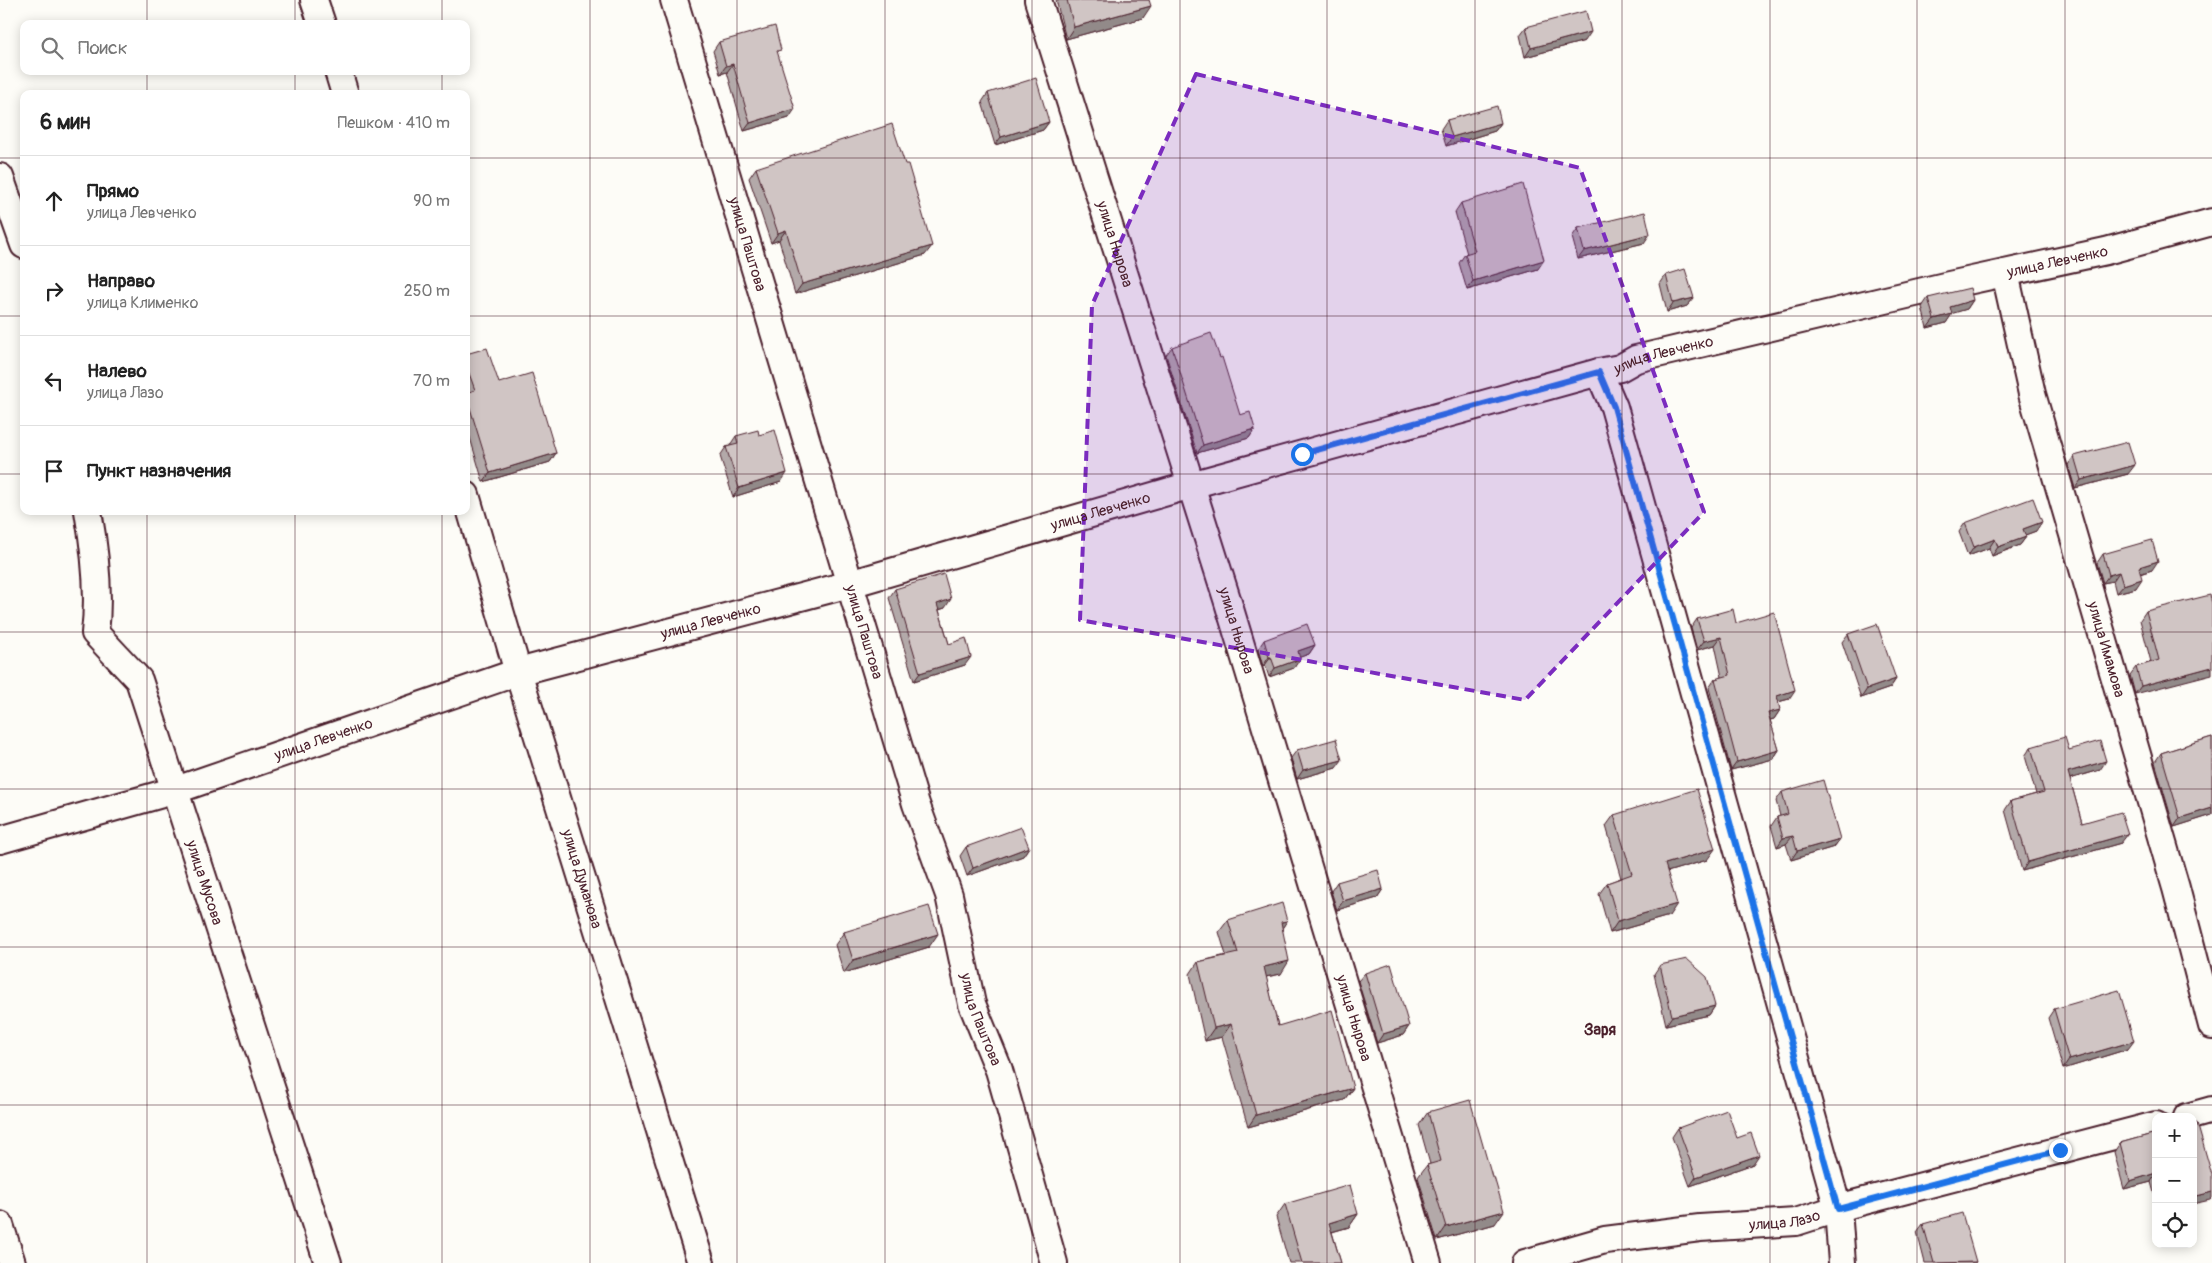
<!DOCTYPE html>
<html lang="ru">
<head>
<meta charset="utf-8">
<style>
	:root { --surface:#fff; --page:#f6f6f6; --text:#222; --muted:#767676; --line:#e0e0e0 }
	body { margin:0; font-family:Pangolin,sans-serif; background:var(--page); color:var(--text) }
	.controls { position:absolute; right:15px; bottom:15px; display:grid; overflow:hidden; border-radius:10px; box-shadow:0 2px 12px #0003 }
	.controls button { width:45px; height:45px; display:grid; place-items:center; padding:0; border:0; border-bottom:1px solid var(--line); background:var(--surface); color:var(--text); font:25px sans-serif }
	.stop { position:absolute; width:15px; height:15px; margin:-11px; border:4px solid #1a73e8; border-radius:50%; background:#fff }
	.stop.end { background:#1a73e8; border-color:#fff; box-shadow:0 1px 5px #0008 }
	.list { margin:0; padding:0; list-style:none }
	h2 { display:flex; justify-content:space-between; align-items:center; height:65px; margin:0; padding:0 20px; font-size:21px }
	h2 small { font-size:16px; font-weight:400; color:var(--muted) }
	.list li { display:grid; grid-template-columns:32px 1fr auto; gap:15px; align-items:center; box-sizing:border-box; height:90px; padding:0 20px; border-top:1px solid var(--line) }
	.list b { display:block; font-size:19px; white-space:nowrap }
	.list p { margin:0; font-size:16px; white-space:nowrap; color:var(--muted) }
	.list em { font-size:16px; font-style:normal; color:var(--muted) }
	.icon { flex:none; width:28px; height:28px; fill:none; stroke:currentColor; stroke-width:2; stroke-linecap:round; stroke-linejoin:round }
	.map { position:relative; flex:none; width:2212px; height:1263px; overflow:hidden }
	.search { position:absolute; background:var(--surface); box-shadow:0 2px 12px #0003; left:20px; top:20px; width:450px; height:55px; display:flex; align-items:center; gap:12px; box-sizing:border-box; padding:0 18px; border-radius:10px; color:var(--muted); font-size:19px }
	.panel { position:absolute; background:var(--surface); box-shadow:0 2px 12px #0003; left:20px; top:90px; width:450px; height:425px; border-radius:10px }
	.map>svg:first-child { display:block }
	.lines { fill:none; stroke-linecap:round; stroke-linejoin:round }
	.minor-casing { stroke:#4a1f2b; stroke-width:30 }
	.minor { stroke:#fdfcf7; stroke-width:26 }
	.wall { fill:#b3a9a9; stroke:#4a1f2b }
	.shaded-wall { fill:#928a89; stroke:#4a1f2b }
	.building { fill:#d0c5c4; stroke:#4a1f2b }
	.route { stroke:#1a73e8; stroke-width:6 }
	.marked { fill:#7b2cbf; fill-opacity:0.2; stroke:#7b2cbf; stroke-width:4; stroke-dasharray:10 6; stroke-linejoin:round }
	.grid { fill:none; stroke:#4a1f2b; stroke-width:1; stroke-opacity:0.55 }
	.labels { text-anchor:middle; stroke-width:4; stroke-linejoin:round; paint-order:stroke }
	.street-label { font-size:15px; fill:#4a1f2b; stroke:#fdfcf7 }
	.neighbourhood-label { font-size:16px; font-weight:bold; fill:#4a1f2b; stroke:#fdfcf7 }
</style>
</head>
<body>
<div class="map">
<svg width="2212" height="1263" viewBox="0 0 2212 1263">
	<rect width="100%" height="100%" fill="#fdfcf7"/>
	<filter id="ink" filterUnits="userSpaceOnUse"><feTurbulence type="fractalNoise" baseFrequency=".02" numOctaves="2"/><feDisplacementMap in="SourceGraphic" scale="10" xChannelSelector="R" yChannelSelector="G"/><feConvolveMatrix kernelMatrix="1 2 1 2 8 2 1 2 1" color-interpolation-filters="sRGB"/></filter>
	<g filter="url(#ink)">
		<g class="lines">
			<defs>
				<g id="minor">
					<path d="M 314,0 L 322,24"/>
					<path id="s1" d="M 674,0 L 916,804 L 949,895 L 972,1004 L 999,1070 L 1054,1263"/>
					<path id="s2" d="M 1038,0 L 1227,599 L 1428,1263"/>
					<path d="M 338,71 L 345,94"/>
					<path d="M 0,177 L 24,245"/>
					<path id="s3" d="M 2005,273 L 2032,394 L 2176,888 L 2212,1026"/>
					<path d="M 1599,372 L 1614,407 L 1838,1209 L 1842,1263"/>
					<path id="s4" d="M 466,495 L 518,672 L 701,1263"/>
					<path id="s5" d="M 88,511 C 95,550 100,593 95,633 L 139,680 L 328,1263"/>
					<path id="s6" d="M 0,840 L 176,790 L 518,672 L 850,584 L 1191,485 L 1599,372 L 1620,368 L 1636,359 L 1949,285 L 2106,251 L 2212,222"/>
					<path d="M 2187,1117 L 2212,1110"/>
					<path d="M 0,1225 L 12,1263"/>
					<path id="s7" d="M 1525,1263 L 1605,1240 L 1700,1228 L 1796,1222 L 1849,1205 L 2156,1125"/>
				</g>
			</defs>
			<use href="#minor" class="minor-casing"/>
			<use href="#minor" class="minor"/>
		</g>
		<g class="wall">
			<path d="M 1056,0 L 1149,0 L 1143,18 L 1066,39 Z"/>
			<path d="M 1526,27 L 1585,41 L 1525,57 L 1520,35 Z"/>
			<path d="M 719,42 L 778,55 L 789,118 L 744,131 L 727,72 L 720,74 L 713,51 Z"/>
			<path d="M 988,93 L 1049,122 L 1043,130 L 995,145 L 982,102 Z"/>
			<path d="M 1447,120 L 1501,123 L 1495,131 L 1446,146 L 1441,129 Z"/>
			<path d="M 756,168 L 925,255 L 795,294 L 779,240 L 771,243 L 749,178 Z"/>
			<path d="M 1461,203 L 1538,269 L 1467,290 L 1459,263 L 1465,254 L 1467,254 L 1455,212 Z"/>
			<path d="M 1578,228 L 1644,243 L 1578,259 L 1572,237 Z"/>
			<path d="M 1666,275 L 1694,298 L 1687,306 L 1667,312 L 1660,284 Z"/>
			<path d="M 1928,298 L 1973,300 L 1967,309 L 1952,313 L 1946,323 L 1927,328 L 1922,307 Z"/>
			<path d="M 1172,347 L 1255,429 L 1249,438 L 1197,453 L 1166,355 Z"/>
			<path d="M 466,354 L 499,383 L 556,453 L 550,462 L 483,482 L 466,424 Z"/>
			<path d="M 759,435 L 781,482 L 733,497 L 720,456 L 726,447 L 730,446 L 730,445 L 736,436 Z"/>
			<path d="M 2074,456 L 2128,474 L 2075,488 L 2068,465 Z"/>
			<path d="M 1965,523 L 2036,531 L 2025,535 L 2026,537 L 2020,545 L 1992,556 L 1989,548 L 1968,556 L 1959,532 Z"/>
			<path d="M 2103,554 L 2152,570 L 2140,574 L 2136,588 L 2116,593 L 2113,581 L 2103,583 L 2097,563 Z"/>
			<path d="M 895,589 L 945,608 L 939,610 L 949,644 L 965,665 L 914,681 L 889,598 Z"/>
			<path d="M 2212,604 L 2135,694 L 2130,675 L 2136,667 L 2151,662 L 2140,620 L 2146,611 Z"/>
			<path d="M 1697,619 L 1736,623 L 1789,699 L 1778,702 L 1780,710 L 1774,719 L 1770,720 L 1779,750 L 1773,759 L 1731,770 L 1709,688 L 1715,679 L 1722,677 L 1715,645 L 1697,650 L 1691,628 Z"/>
			<path d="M 1848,634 L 1896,679 L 1890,688 L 1861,698 L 1842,642 Z"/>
			<path d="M 1264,640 L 1315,645 L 1309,654 L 1300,657 L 1294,668 L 1269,677 L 1265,665 L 1263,666 L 1258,649 Z"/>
			<path d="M 2212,737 L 2212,815 L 2174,827 L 2155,762 L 2161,753 Z"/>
			<path d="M 2031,747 L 2069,750 L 2100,770 L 2070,779 L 2082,823 L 2121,843 L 2022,871 L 2005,810 L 2011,801 L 2036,794 L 2025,756 Z"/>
			<path d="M 1297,750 L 1336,768 L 1297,779 L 1291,758 Z"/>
			<path d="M 1782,792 L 1840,839 L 1834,847 L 1791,860 L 1786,844 L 1777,847 L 1771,826 L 1777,817 L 1780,816 L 1776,801 Z"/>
			<path d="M 1614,815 L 1707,860 L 1667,872 L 1669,916 L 1610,933 L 1599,894 L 1607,883 L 1621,878 L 1606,826 Z"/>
			<path d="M 966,847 L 1029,847 L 1023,856 L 967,876 L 960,856 Z"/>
			<path d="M 1337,882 L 1383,889 L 1377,898 L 1337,910 L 1331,891 Z"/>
			<path d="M 1228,920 L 1287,921 L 1282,928 L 1281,974 L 1266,977 L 1278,1026 L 1353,1088 L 1344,1100 L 1248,1127 L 1222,1037 L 1205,1041 L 1190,974 L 1198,962 L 1226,955 L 1219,932 Z"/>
			<path d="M 844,932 L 929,947 L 844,973 L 835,945 Z"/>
			<path d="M 1660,965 L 1715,1006 L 1709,1015 L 1666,1025 L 1654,974 Z"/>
			<path d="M 1365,973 L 1409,1026 L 1403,1035 L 1377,1043 L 1358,981 Z"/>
			<path d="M 2054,1009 L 2128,1049 L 2063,1069 L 2048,1018 Z"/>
			<path d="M 1428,1112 L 1492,1177 L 1495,1224 L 1437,1240 L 1418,1177 L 1427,1165 L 1430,1164 L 1419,1125 Z"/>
			<path d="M 1678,1128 L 1737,1138 L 1753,1164 L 1690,1186 L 1672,1137 Z"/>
			<path d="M 2156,1133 L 2156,1200 L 2151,1182 L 2124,1189 L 2114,1152 L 2120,1143 Z"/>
			<path d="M 1285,1204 L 1358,1214 L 1349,1227 L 1332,1232 L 1341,1263 L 1289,1263 L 1276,1217 Z"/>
			<path d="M 1923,1224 L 1976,1262 L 1975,1263 L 1925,1263 L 1917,1232 Z"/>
		</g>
		<g class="shaded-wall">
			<path d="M 1151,6 L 1143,18 L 1066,39 L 1074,27 Z"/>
			<path d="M 1591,32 L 1585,41 L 1525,57 L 1531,48 Z"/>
			<path d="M 733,64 L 727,72 L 720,74 L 726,66 Z"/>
			<path d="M 795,109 L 789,118 L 744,131 L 750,123 Z"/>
			<path d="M 1049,122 L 1043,130 L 995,145 L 1001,137 Z"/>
			<path d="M 1501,123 L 1495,131 L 1446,146 L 1452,137 Z"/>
			<path d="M 786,230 L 779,240 L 771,243 L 778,233 Z"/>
			<path d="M 1650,234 L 1644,243 L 1578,259 L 1584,251 Z"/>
			<path d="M 932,246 L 925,255 L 795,294 L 802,284 Z"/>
			<path d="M 1544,260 L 1538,269 L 1467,290 L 1473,281 Z"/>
			<path d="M 1694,298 L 1687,306 L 1667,312 L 1673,303 Z"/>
			<path d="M 1973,300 L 1967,309 L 1944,316 L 1950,307 Z"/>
			<path d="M 1952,314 L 1946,323 L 1927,328 L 1934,319 Z"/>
			<path d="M 1255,429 L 1249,438 L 1197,453 L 1203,445 Z"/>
			<path d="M 556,453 L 550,462 L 483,482 L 490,473 Z"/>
			<path d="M 2135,465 L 2128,474 L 2075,488 L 2081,480 Z"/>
			<path d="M 787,473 L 781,482 L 733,497 L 739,488 Z"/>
			<path d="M 2042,522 L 2036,531 L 2017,538 L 2023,529 Z"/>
			<path d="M 2026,537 L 2020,545 L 1992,556 L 1998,547 Z"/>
			<path d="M 1995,539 L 1989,548 L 1968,556 L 1974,547 Z"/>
			<path d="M 2158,561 L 2152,570 L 2132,576 L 2139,567 Z"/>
			<path d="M 2119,572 L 2113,581 L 2103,583 L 2109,575 Z"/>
			<path d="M 2142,579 L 2136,588 L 2116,593 L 2123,585 Z"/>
			<path d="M 951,599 L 945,608 L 931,612 L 937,604 Z"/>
			<path d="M 1721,637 L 1715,645 L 1697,650 L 1704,641 Z"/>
			<path d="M 1315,645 L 1309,654 L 1292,660 L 1298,651 Z"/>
			<path d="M 971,657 L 965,665 L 914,681 L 920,673 Z"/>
			<path d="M 1269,657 L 1271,657 L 1265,665 L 1263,666 Z"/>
			<path d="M 1300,659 L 1294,668 L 1269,677 L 1275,668 Z"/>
			<path d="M 2212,667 L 2212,674 L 2135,694 L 2141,686 Z"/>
			<path d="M 1896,679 L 1890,688 L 1861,698 L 1867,689 Z"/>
			<path d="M 1795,690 L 1789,699 L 1770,704 L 1777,696 Z"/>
			<path d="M 1780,710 L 1774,719 L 1762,722 L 1768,713 Z"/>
			<path d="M 1779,750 L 1773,759 L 1731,770 L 1737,762 Z"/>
			<path d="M 1342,760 L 1336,768 L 1297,779 L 1303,770 Z"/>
			<path d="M 2106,761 L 2100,770 L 2062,781 L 2068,772 Z"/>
			<path d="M 2212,808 L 2212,815 L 2174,827 L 2180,818 Z"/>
			<path d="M 2128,834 L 2121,843 L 2022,871 L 2028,862 Z"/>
			<path d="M 1793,836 L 1786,844 L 1777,847 L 1783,838 Z"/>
			<path d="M 1840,839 L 1834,847 L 1791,860 L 1797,851 Z"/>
			<path d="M 1029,847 L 1023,856 L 967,876 L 973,868 Z"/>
			<path d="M 1715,849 L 1707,860 L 1657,875 L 1665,864 Z"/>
			<path d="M 1383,889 L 1377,898 L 1337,910 L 1343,901 Z"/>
			<path d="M 1677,904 L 1669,916 L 1610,933 L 1618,921 Z"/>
			<path d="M 1287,921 L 1279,933 L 1281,922 Z"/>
			<path d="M 938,934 L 929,947 L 844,973 L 853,960 Z"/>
			<path d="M 1289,961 L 1281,974 L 1255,979 L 1264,967 Z"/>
			<path d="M 1715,1006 L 1709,1015 L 1666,1025 L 1672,1016 Z"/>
			<path d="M 1231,1024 L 1222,1037 L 1205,1041 L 1214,1028 Z"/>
			<path d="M 1409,1026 L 1403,1035 L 1377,1043 L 1383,1034 Z"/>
			<path d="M 2134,1041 L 2128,1049 L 2063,1069 L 2069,1060 Z"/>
			<path d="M 1353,1088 L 1344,1100 L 1248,1127 L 1256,1115 Z"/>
			<path d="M 1759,1155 L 1753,1164 L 1690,1186 L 1696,1177 Z"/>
			<path d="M 2156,1173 L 2151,1182 L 2124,1189 L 2130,1181 Z"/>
			<path d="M 2212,1192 L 2212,1198 L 2210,1200 L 2193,1204 L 2193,1197 Z"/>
			<path d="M 1504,1211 L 1495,1224 L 1437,1240 L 1446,1227 Z"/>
			<path d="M 1358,1214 L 1349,1227 L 1320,1235 L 1329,1223 Z"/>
		</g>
		<g class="building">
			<path d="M 1067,0 L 1149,0 L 1151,6 L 1074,27 Z"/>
			<path d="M 1586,11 L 1591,32 L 1531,48 L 1526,27 Z"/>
			<path d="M 775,26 L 781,50 L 777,51 L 795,109 L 750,123 L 733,64 L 726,66 L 719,42 Z"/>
			<path d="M 1036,78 L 1049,122 L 1001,137 L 988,93 Z"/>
			<path d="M 1497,106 L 1501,123 L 1452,137 L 1447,120 Z"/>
			<path d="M 892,124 L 905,164 L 908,164 L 932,246 L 802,284 L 786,230 L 778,233 L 756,168 Z"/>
			<path d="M 1523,184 L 1544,260 L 1473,281 L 1465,254 L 1475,251 L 1461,203 Z"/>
			<path d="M 1645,212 L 1650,234 L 1584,251 L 1578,228 Z"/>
			<path d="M 1685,269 L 1694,298 L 1673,303 L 1666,275 Z"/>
			<path d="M 1970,288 L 1973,300 L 1950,307 L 1952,314 L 1934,319 L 1928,298 Z"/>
			<path d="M 1211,333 L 1220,358 L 1222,357 L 1240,415 L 1250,412 L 1255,429 L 1203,445 L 1172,347 Z"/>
			<path d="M 487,348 L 499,383 L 532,373 L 556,453 L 490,473 L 466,395 L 466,393 L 475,390 L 466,365 L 466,354 Z"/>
			<path d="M 758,430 L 759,435 L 775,430 L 787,473 L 739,488 L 726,447 L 738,444 L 736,436 Z"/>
			<path d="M 2128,442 L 2135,465 L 2081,480 L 2074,456 Z"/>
			<path d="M 2033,498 L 2042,522 L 2023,529 L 2026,537 L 1998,547 L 1995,539 L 1974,547 L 1965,523 Z"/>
			<path d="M 2152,540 L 2158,561 L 2139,567 L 2142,579 L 2123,585 L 2119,572 L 2109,575 L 2103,554 Z"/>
			<path d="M 944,574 L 951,599 L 937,604 L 949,644 L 966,638 L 971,657 L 920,673 L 895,589 Z"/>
			<path d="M 2210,595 L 2212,604 L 2212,667 L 2141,686 L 2136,667 L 2159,660 L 2146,611 Z"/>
			<path d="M 1733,609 L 1736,623 L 1774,612 L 1795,690 L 1777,696 L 1780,710 L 1768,713 L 1779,750 L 1737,762 L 1715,679 L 1730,675 L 1721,637 L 1704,641 L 1697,619 Z"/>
			<path d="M 1307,624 L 1315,645 L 1298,651 L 1300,659 L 1275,668 L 1271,657 L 1269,657 L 1264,640 Z"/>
			<path d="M 1877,624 L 1896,679 L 1867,689 L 1848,634 Z"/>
			<path d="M 2065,737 L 2069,750 L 2100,741 L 2106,761 L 2068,772 L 2082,823 L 2121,812 L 2128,834 L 2028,862 L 2011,801 L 2044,792 L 2031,747 Z"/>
			<path d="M 2212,737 L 2212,808 L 2180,818 L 2161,753 Z"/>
			<path d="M 1336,739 L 1342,760 L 1303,770 L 1297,750 Z"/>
			<path d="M 1823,780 L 1840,839 L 1797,851 L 1793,836 L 1783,838 L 1777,817 L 1788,814 L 1782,792 Z"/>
			<path d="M 1697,789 L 1715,849 L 1665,864 L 1677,904 L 1618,921 L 1607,883 L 1632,874 L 1614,815 Z"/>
			<path d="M 1021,827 L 1029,847 L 973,868 L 966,847 Z"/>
			<path d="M 1378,870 L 1383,889 L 1343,901 L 1337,882 Z"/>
			<path d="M 1282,903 L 1287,921 L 1281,922 L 1289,961 L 1264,967 L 1278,1026 L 1332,1010 L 1353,1088 L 1256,1115 L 1231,1024 L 1214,1028 L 1198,962 L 1238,953 L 1228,920 Z"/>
			<path d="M 929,906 L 938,934 L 853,960 L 844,932 Z"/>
			<path d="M 1687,959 L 1707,977 L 1715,1006 L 1672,1016 L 1660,965 Z"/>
			<path d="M 1391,964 L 1409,1026 L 1383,1034 L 1365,973 Z"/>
			<path d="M 2119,990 L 2134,1041 L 2069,1060 L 2054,1009 Z"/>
			<path d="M 1470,1100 L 1492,1177 L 1494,1177 L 1504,1211 L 1446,1227 L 1427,1165 L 1441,1161 L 1428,1112 Z"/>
			<path d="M 1727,1110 L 1737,1138 L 1751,1133 L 1759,1155 L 1696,1177 L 1678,1128 Z"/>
			<path d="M 2193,1123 L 2197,1123 L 2212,1175 L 2212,1192 L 2193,1197 Z"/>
			<path d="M 2156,1133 L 2156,1173 L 2130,1181 L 2120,1143 Z"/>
			<path d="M 1350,1185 L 1358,1214 L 1329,1223 L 1341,1263 L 1302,1263 L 1285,1204 Z"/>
			<path d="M 1962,1213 L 1976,1262 L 1934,1263 L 1923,1224 Z"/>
		</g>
	</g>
	<g class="lines" filter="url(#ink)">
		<path class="route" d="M 1302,454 L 1599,372 L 1614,407 L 1838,1209 L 2060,1150"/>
	</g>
	<path class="marked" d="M 1196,74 L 1580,168 L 1704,512 L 1525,700 L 1080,620 L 1092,305 Z"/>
	<path class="grid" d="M 147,0 L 147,24M 295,0 L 295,24M 442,0 L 442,24M 590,0 L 590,1263M 737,0 L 737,1263M 885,0 L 885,1263M 1032,0 L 1032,1263M 1180,0 L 1180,1263M 1327,0 L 1327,1263M 1475,0 L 1475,1263M 1622,0 L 1622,1263M 1770,0 L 1770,1263M 1917,0 L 1917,1263M 2065,0 L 2065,1263M 147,71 L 147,94M 295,71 L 295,94M 442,71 L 442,94M 0,158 L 24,158M 466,158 L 2212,158M 0,316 L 24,316M 466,316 L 2212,316M 0,474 L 24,474M 466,474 L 2212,474M 147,511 L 147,1263M 295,511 L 295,1263M 442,511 L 442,1263M 0,632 L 2212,632M 0,789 L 2212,789M 0,947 L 2212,947M 0,1105 L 2212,1105"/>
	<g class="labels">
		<g class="street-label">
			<text dy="5" stroke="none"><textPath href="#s1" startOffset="255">улица Паштова</textPath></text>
			<text dy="5" stroke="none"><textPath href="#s2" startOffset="256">улица Нырова</textPath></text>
			<text dy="5" stroke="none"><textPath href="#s6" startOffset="2139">улица Левченко</textPath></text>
			<text dy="5" stroke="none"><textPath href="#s6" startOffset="1734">улица Левченко</textPath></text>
			<text dy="5" stroke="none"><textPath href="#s6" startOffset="1149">улица Левченко</textPath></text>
			<text dy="5" stroke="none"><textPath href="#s6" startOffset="744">улица Левченко</textPath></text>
			<text dy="5" stroke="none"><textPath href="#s2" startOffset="661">улица Нырова</textPath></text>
			<text dy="5" stroke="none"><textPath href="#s1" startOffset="660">улица Паштова</textPath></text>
			<text dy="5" stroke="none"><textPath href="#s3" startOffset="390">улица Имамова</textPath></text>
			<text dy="5" stroke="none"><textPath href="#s6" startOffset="339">улица Левченко</textPath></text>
			<text dy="5" stroke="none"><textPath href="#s4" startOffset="401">улица Думанова</textPath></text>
			<text dy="5" stroke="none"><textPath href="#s5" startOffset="400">улица Мусова</textPath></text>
			<text dy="5" stroke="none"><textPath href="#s2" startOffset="1066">улица Нырова</textPath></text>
			<text dy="5" stroke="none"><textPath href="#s1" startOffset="1065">улица Паштова</textPath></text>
			<text dy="5" stroke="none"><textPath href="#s7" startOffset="264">улица Лазо</textPath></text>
		</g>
		<g class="neighbourhood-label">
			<text x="1600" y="1035">Заря</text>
		</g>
	</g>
</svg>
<div class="controls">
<button>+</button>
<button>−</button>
<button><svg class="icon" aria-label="locate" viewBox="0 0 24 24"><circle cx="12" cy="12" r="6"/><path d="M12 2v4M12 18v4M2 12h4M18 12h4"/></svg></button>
</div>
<div class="stop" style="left:1302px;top:454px"></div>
<div class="stop end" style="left:2060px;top:1150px"></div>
<div class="search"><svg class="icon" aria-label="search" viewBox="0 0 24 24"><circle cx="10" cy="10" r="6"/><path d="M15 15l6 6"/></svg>Поиск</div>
<section class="panel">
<h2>6 мин<small>Пешком · 410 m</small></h2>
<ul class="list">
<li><svg class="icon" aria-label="ahead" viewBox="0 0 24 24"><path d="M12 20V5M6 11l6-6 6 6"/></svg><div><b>Прямо</b><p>улица Левченко</p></div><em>90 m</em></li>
<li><svg class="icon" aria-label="right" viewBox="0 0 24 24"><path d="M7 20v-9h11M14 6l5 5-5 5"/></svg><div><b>Направо</b><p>улица Клименко</p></div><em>250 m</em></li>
<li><svg class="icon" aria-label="left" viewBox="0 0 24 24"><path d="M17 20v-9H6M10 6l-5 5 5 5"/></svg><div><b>Налево</b><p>улица Лазо</p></div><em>70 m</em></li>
<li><svg class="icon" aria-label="arrive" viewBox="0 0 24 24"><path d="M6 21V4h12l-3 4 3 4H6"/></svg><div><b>Пункт назначения</b></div></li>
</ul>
</section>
</div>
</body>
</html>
